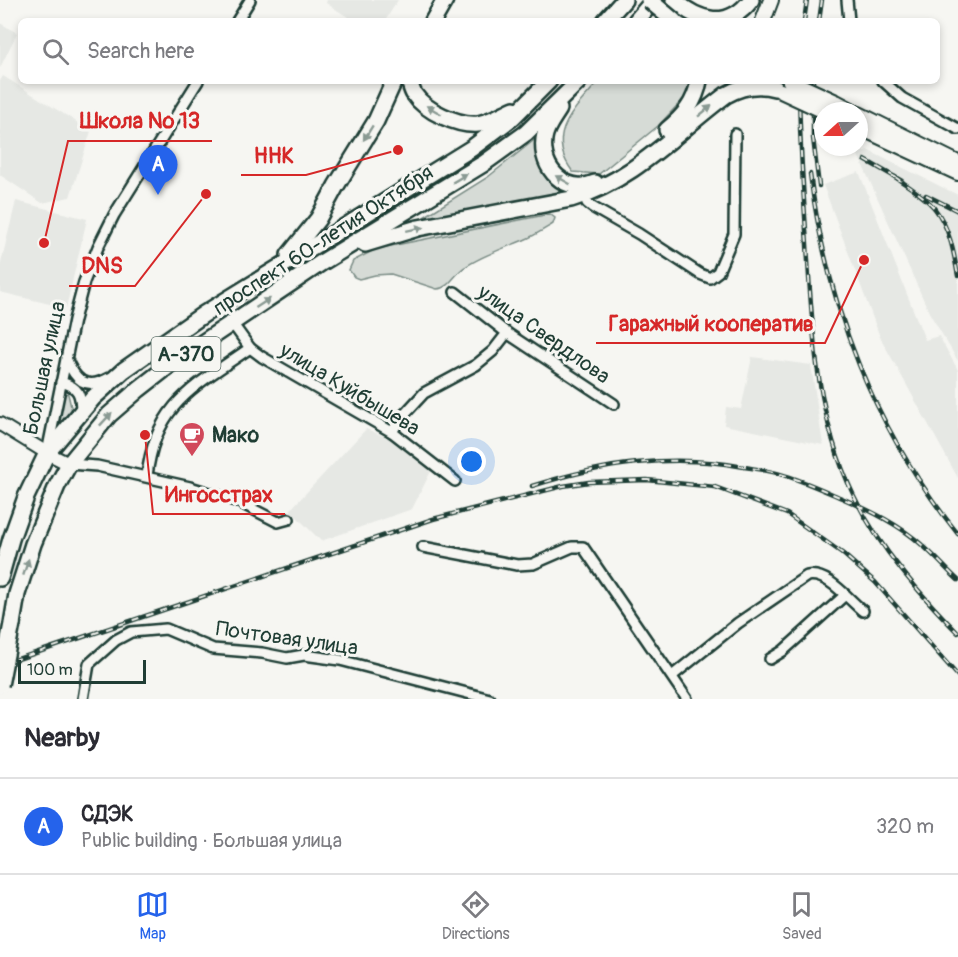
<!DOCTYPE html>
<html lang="en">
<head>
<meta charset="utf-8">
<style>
	:root { --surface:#fff; --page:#f2f2f3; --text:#2b2b33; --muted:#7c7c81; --line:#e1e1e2; --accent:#2563eb }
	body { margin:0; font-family:Pangolin,sans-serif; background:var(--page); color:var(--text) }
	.compass { position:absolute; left:814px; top:102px; width:54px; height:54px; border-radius:50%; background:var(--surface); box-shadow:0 3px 9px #0003; rotate:249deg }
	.scale { position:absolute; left:18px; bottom:15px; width:128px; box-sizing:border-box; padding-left:6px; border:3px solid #1f3d34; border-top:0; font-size:16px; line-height:21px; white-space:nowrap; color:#1f3d34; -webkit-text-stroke:4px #f6f6f2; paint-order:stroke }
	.you { position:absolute; left:472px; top:462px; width:21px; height:21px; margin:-15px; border:4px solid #fff; border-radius:50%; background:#1a73e8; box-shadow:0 0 0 9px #1a73e833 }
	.badge { display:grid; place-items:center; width:39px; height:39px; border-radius:50%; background:var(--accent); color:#fff; font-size:20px; font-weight:700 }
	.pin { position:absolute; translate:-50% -50px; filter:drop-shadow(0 2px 3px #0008) }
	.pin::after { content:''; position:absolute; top:32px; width:21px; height:18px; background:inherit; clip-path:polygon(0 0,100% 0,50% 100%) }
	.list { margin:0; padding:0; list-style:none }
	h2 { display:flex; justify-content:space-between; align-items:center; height:78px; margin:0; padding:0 24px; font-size:26px }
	h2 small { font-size:20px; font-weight:400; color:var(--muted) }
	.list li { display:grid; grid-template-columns:39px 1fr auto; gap:18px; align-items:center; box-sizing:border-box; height:96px; padding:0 24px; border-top:2px solid var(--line) }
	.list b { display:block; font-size:22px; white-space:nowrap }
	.list p { margin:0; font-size:20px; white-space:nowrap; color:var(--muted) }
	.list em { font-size:20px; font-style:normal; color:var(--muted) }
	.icon { flex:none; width:33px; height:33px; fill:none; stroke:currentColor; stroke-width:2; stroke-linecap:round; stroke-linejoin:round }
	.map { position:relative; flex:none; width:958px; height:699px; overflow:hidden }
	.search { position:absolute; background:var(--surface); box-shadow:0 3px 9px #0003; left:18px; right:18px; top:18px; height:66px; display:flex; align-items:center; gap:15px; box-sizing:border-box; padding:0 21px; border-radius:9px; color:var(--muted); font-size:22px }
	.sheet { height:174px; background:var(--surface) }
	nav { display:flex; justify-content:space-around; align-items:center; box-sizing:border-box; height:84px; border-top:2px solid var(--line); background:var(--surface); font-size:16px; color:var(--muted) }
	nav a { display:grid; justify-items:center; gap:3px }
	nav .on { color:var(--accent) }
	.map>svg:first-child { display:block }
	.built { fill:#e6e8e4 }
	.green { fill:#d6dbd6; stroke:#7a8c85; stroke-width:1.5 }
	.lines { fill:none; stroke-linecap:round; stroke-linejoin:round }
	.minor-casing { stroke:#1f3d34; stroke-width:14 }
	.secondary-casing { stroke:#1f3d34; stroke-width:16 }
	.primary-casing { stroke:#1f3d34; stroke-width:18 }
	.trunk-casing { stroke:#1f3d34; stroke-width:20 }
	.minor { stroke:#f6f6f2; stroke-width:9 }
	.secondary { stroke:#f6f6f2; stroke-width:12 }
	.primary { stroke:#f6f6f2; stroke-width:14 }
	.trunk { stroke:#f6f6f2; stroke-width:15 }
	.rail-casing { stroke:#1f3d34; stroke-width:4.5 }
	.rail { stroke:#f6f6f2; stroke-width:2; stroke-dasharray:7; stroke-linecap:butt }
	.primary-bridge-casing { stroke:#1f3d34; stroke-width:18; stroke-linecap:butt }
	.trunk-bridge-casing { stroke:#1f3d34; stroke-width:20; stroke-linecap:butt }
	.primary-bridge { stroke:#f6f6f2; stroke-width:14 }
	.trunk-bridge { stroke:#f6f6f2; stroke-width:15 }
	.oneway { fill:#8a9a93 }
	.labels { text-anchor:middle; stroke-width:6; stroke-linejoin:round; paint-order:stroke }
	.shield { fill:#f6f6f2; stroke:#60746d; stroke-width:1.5 }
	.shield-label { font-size:20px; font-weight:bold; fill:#1f3d34 }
	.street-label { font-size:21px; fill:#1f3d34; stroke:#f6f6f2 }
	.poi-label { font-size:21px; font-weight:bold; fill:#1f3d34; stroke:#f6f6f2; text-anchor:start }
	.leader { fill:none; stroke:#d62828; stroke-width:2 }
	.callout-dot { fill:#d62828; stroke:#f6f6f2; stroke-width:2 }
	.callout-label { font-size:22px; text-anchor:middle; font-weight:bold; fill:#d62828; stroke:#f6f6f2; stroke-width:6; stroke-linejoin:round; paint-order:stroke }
</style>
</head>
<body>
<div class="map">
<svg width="958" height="699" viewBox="0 0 958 699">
	<rect width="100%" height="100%" fill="#f6f6f2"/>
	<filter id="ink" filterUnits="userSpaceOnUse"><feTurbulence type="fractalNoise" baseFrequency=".0167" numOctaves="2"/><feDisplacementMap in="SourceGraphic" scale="12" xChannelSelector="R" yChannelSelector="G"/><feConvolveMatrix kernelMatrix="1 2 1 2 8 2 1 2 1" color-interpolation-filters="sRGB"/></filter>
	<g filter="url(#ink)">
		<g class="built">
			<path d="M 327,0 L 398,0 L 385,21 L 354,21 L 326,3 Z"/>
			<path d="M 0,23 L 17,33 L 0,68 Z"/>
			<path d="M 3,76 L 91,131 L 70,197 L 42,203 L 0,175 L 0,81 Z"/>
			<path d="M 867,150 L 958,195 L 958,361 L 930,314 L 858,155 Z"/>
			<path d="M 859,172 L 925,340 L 939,336 L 958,370 L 958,478 L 880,337 L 823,185 Z"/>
			<path d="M 16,201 L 87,219 L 66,308 L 0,292 L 0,267 Z"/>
			<path d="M 752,357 L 811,365 L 823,445 L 724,425 L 726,407 L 741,409 Z"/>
			<path d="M 366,429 L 404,444 L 433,467 L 412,509 L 321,541 L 290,510 Z"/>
		</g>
		<g class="green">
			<path d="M 599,81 L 689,81 L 687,95 L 658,126 L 599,174 L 573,172 C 544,135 575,109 599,81 Z"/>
			<path d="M 538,137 L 570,193 L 416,222 L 488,177 Z"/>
			<path d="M 550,214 L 555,218 L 553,224 C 543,230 534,236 524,240 C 504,248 483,255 465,267 C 455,273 450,288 437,289 L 391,274 L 375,275 L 359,279 L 354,277 L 349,270 L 353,261 L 376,249 Z"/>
			<path d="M 66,393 L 68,394 L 72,411 L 65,421 L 60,421 L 64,394 Z"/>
		</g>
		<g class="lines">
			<defs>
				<g id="minor">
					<path d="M 847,0 L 849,21"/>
					<path d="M 237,21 L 250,0"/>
					<path d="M 883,81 L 902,98 L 958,129"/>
					<path d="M 584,195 L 587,203 L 592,207 L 639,234 L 700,274 L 710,278 L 718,272 L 734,234 L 735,134"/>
					<path d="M 455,292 L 507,333 L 614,404"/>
					<path d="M 232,323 L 250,348 L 262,357 L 392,432 L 455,481"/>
					<path d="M 66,358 C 75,380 85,391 109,378"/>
					<path d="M 61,382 C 79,387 81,394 81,412"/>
					<path d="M 392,432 L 401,418 L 424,393 L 476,365 L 493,351 L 507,333"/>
					<path d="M 48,448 L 74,320 L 84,282 L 98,247 L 114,215 L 198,81"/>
					<path d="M 69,464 L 97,466 L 190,487 L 239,502 L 278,522 L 289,519"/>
					<path d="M 147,476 C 155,403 196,386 250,348"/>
					<path d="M 423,547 L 517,565 L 533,564 L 572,547 L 583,547 L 687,699"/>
					<path d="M 770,659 L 783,651 L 844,596"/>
					<path d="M 672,676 L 738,623 L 807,576 C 827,571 848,599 863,611"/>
					<path d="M 83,699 L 89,664 L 116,640 L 131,632 L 166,629 L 213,649 L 262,653 L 287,658 L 304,655 L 340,660 L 490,699"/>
				</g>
				<path id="secondary" d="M 0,424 L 47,453 L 69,464"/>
				<g id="primary">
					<path d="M 763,21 L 771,0"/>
					<path d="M 836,102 L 853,111"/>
					<path d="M 859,114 L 958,163"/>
					<path d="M 859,127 L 958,173"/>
				</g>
				<g id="trunk">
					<path d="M 674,0 C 699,22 728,30 751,0"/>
					<path d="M 433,21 L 445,0"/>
					<path d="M 605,21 L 624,0"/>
					<path d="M 636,21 L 654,0"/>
					<path d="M 409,81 C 411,86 412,91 414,94 C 425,111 458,126 478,124 C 490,122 503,114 514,109"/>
					<path d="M 559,109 C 553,119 545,128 544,139 C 540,169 566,195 595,183"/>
					<path d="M 667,130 C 684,116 695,103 699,81"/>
					<path d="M 365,244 L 418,228 L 571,199 C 633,181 675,133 726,95 C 742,86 757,83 775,88"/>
					<path d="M 289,255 L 318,219 L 336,186 L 376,121 L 394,81"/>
					<path d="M 0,578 L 11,539 L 26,497 L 47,453 L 93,398 L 124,370 L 204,314 L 472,148 L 513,117 L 549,81"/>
					<path d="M 12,624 L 17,594 L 33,544 L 57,486 L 69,464 L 109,415 L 139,389 L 171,364 L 321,263 L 483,164 L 526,133 L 579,81"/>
				</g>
			</defs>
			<use href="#minor" class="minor-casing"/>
			<use href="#secondary" class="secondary-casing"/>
			<use href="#primary" class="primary-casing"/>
			<use href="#trunk" class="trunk-casing"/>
			<use href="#minor" class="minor"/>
			<use href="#secondary" class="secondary"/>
			<use href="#primary" class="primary"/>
			<use href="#trunk" class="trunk"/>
			<defs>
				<g id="rail">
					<path d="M 804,21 L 807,0"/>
					<path d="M 819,21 L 822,0"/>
					<path d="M 799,81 C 799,136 803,190 807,244 C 812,330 816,417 854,496 C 879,548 919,593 958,633"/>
					<path d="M 813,81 L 813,138 L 819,186"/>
					<path d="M 865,160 L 902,181"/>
					<path d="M 810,174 C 828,309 873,427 958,534"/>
					<path d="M 895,177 C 909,187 925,196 935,209 C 950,228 954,254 958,276"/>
					<path d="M 926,195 L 958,211"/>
					<path d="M 532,486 C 602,464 671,453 744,467 C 756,469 768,470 780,474 C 802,480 823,490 844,499 C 871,511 900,525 922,545 C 935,556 946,569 958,580"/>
					<path d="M 0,665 L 433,519 L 563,486 L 589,482 L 647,480 L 715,487 L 787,514 L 842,553 L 875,582 L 958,676"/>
				</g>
			</defs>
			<use href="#rail" class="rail-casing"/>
			<use href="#rail" class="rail"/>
			<defs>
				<g id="primary-bridge">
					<path d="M 790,81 L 836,102"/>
					<path d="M 781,91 L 824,111"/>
				</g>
				<g id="trunk-bridge">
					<path d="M 649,0 L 674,21"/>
					<path d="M 0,685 L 12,624"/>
				</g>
			</defs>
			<use href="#primary-bridge" class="primary-bridge-casing"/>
			<use href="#trunk-bridge" class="trunk-bridge-casing"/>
			<use href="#primary-bridge" class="primary-bridge"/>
			<use href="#trunk-bridge" class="trunk-bridge"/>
		</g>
		<defs><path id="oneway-solid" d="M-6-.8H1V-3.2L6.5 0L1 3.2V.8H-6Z" transform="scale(1.5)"/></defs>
		<g class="oneway">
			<use href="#oneway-solid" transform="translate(434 110) rotate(-150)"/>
			<use href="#oneway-solid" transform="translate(705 111) rotate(-39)"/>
			<use href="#oneway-solid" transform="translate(368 133) rotate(122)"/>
			<use href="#oneway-solid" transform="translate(460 178) rotate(-31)"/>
			<use href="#oneway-solid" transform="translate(563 180) rotate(-150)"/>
			<use href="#oneway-solid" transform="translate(415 229) rotate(-12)"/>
			<use href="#oneway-solid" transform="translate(263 303) rotate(-33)"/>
			<use href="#oneway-solid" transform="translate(106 419) rotate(-47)"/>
			<use href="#oneway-solid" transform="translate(26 567) rotate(-72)"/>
		</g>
	</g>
	<defs>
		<symbol id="cafe-pin" viewBox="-11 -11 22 30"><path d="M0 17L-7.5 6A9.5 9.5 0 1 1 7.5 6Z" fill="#d1495b" stroke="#f6f6f2"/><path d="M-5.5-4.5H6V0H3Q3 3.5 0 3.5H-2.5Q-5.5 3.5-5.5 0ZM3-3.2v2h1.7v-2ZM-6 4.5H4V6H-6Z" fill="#fff"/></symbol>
	</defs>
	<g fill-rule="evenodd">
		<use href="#cafe-pin" x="177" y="420" width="30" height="40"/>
	</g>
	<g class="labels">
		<rect class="shield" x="151.5" y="337" width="69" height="34" rx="4.5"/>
		<g class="shield-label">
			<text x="186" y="361">А-370</text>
		</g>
		<g class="street-label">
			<text transform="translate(323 240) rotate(-33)" y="7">проспект 60-летия Октября</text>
			<text transform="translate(544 334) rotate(35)" y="7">улица Свердлова</text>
			<text transform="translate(44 368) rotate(-78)" y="7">Большая улица</text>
			<text transform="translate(350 389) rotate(31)" y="7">улица Куйбышева</text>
			<text transform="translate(287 638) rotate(8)" y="7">Почтовая улица</text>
		</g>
		<g class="poi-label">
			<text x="212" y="442">Мако</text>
		</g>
	</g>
	<path class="leader" d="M44 243L68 141H212M398 150L306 175H241M206 194L135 286H69M864 260L825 343H596M145 435L153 514H285"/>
	<g class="callout-dot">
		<circle cx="44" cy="243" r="6"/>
		<circle cx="398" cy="150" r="6"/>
		<circle cx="206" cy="194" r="6"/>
		<circle cx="864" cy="260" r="6"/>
		<circle cx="145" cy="435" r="6"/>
	</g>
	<g class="callout-label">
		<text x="140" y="128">Школа № 13</text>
		<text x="274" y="163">ННК</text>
		<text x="102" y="273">DNS</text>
		<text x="711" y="331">Гаражный кооператив</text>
		<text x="219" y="502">Ингосстрах</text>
	</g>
</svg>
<svg class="compass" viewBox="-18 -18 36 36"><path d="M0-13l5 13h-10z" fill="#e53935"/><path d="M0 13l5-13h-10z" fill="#7c7c81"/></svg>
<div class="scale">100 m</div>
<div class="you"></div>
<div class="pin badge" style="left:158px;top:195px">A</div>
<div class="search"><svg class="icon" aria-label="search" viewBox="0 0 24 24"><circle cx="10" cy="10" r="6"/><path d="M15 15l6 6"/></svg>Search here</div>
</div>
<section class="sheet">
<h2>Nearby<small></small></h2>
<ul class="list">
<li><span class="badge">A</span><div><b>СДЭК</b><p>Public building · Большая улица</p></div><em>320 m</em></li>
</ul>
</section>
<nav>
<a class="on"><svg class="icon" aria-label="map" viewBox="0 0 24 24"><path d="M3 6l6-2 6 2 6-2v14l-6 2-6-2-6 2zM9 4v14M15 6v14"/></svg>Map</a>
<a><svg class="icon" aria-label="directions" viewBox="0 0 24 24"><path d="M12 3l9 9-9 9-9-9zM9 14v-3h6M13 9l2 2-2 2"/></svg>Directions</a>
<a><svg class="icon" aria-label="saved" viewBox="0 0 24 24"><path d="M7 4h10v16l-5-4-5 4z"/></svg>Saved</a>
</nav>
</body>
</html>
